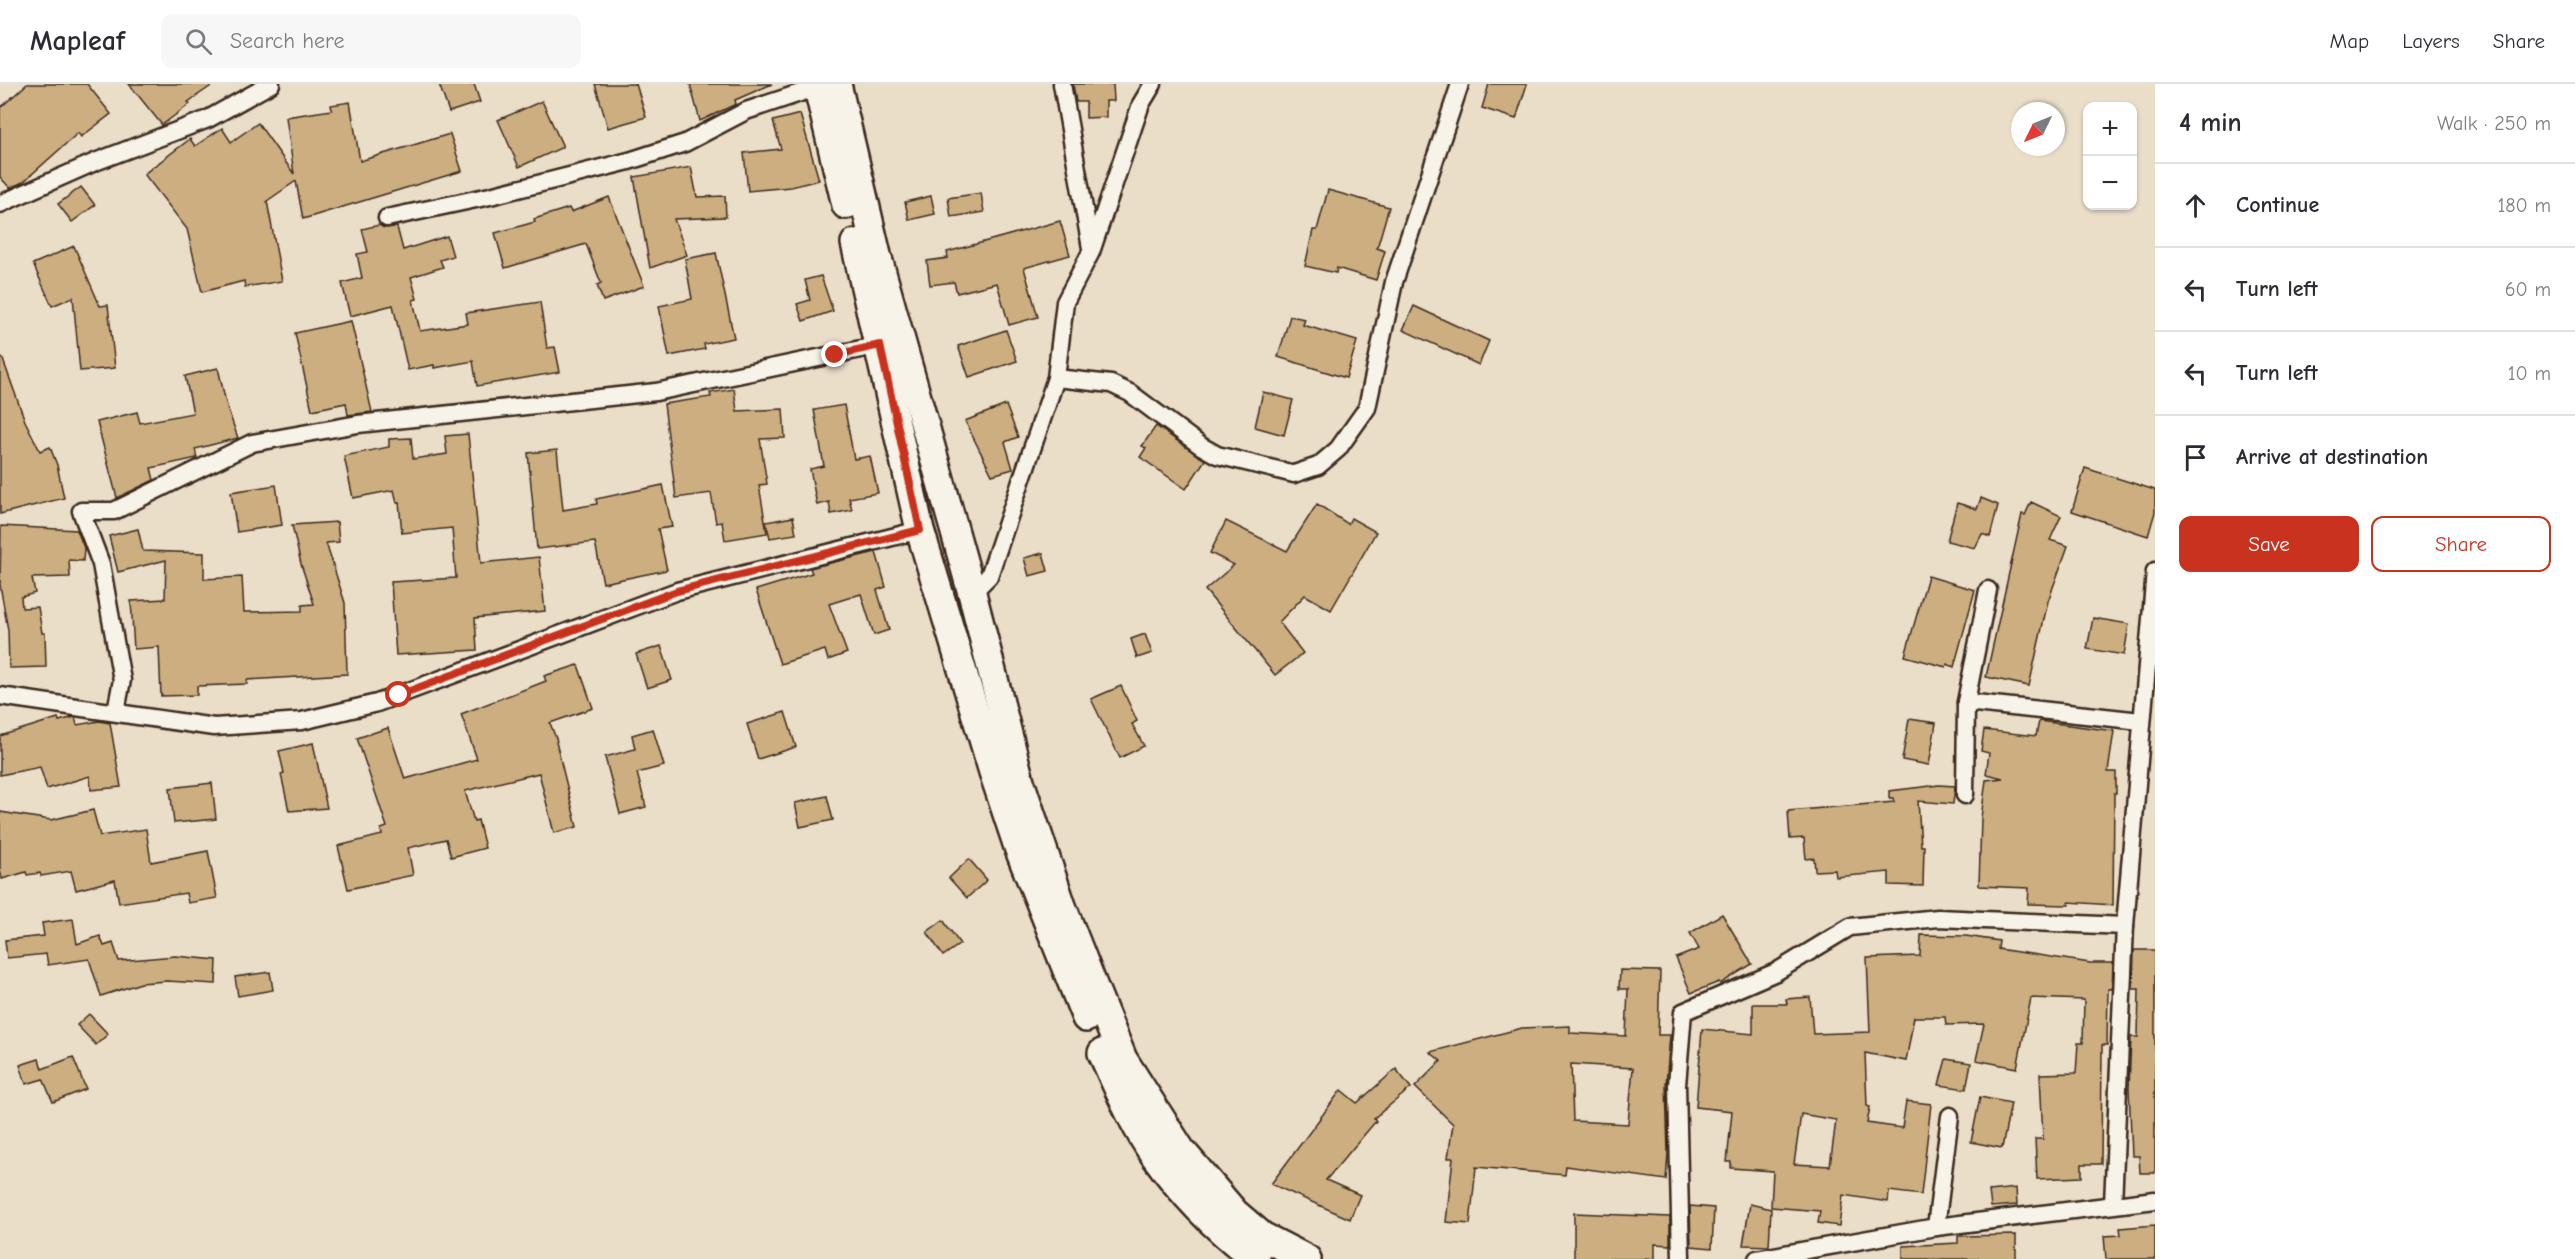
<!DOCTYPE html>
<html lang="en">
<head>
<meta charset="utf-8">
<style>
	:root { --surface:#fff; --page:#f7f7f7; --text:#2b2b33; --muted:#7c7c81; --line:#e1e1e2; --accent:#c8321e }
	body { margin:0; font-family:"Comic Neue",sans-serif; background:var(--page); color:var(--text) }
	.controls { position:absolute; right:18px; top:18px; display:grid; overflow:hidden; border-radius:12px; box-shadow:0 2px 4px #0004 }
	.controls button { width:54px; height:54px; display:grid; place-items:center; padding:0; border:0; border-bottom:2px solid var(--line); background:var(--surface); color:var(--text); font:30px sans-serif }
	.compass { position:absolute; left:2011px; top:18px; width:54px; height:54px; border-radius:50%; background:var(--surface); box-shadow:0 2px 4px #0004; rotate:227deg }
	.stop { position:absolute; width:18px; height:18px; margin:-14px; border:4px solid #c8321e; border-radius:50%; background:#fff }
	.stop.end { background:#c8321e; border-color:#fff; box-shadow:0 2px 6px #0008 }
	.list { margin:0; padding:0; list-style:none }
	h2 { display:flex; justify-content:space-between; align-items:center; height:78px; margin:0; padding:0 24px; font-size:26px }
	h2 small { font-size:20px; font-weight:400; color:var(--muted) }
	.list li { display:grid; grid-template-columns:39px 1fr auto; gap:18px; align-items:center; box-sizing:border-box; height:84px; padding:0 24px; border-top:2px solid var(--line) }
	.list b { display:block; font-size:22px; white-space:nowrap }
	.list em { font-size:20px; font-style:normal; color:var(--muted) }
	.actions { display:flex; gap:12px; padding:18px 24px }
	.actions a { flex:1; padding:14px 0; border:2px solid var(--accent); border-radius:12px; text-align:center; font-size:21px; color:var(--accent) }
	.actions .main { background:var(--accent); color:#fff }
	.icon { flex:none; width:33px; height:33px; fill:none; stroke:currentColor; stroke-width:2; stroke-linecap:round; stroke-linejoin:round }
	.map { position:relative; flex:none; width:2155px; height:1175px; overflow:hidden }
	header { display:flex; align-items:center; gap:36px; box-sizing:border-box; height:84px; padding:0 30px; background:var(--surface); border-bottom:2px solid var(--line) }
	header strong { font-size:28px }
	nav { display:flex; gap:33px; margin-inline-start:auto; font-size:21px }
	.search { width:420px; height:54px; background:var(--page); display:flex; align-items:center; gap:15px; box-sizing:border-box; padding:0 21px; border-radius:12px; color:var(--muted); font-size:22px }
	main { display:flex }
	aside { flex:1; background:var(--surface) }
	.map>svg:first-child { display:block }
	.building { fill:#ccae80; stroke:#3b2a1e; stroke-width:1.5; fill-rule:evenodd }
	.lines { fill:none; stroke-linecap:round; stroke-linejoin:round }
	.minor-casing { stroke:#3b2a1e; stroke-width:21 }
	.primary-casing { stroke:#3b2a1e; stroke-width:32 }
	.minor { stroke:#f7f3e8; stroke-width:16 }
	.primary { stroke:#f7f3e8; stroke-width:27 }
	.route { stroke:#c8321e; stroke-width:8 }
</style>
</head>
<body>
<header>
<strong>Mapleaf</strong>
<div class="search"><svg class="icon" aria-label="search" viewBox="0 0 24 24"><circle cx="10" cy="10" r="6"/><path d="M15 15l6 6"/></svg>Search here</div>
<nav><a>Map</a><a>Layers</a><a>Share</a></nav>
</header>
<main>
<div class="map">
<svg width="2155" height="1175" viewBox="0 0 2155 1175">
	<rect width="100%" height="100%" fill="#eadec9"/>
	<filter id="ink" filterUnits="userSpaceOnUse"><feTurbulence type="fractalNoise" baseFrequency=".0167" numOctaves="2"/><feDisplacementMap in="SourceGraphic" scale="12" xChannelSelector="R" yChannelSelector="G"/><feConvolveMatrix kernelMatrix="1 2 1 2 8 2 1 2 1" color-interpolation-filters="sRGB"/></filter>
	<g filter="url(#ink)">
		<g class="building">
			<path d="M 27,0 L 87,0 L 111,30 L 81,53 L 78,49 L 23,98 L 10,104 L 0,93 L 0,24 Z"/>
			<path d="M 129,0 L 214,0 L 188,18 L 190,20 L 162,41 Z"/>
			<path d="M 439,0 L 474,0 L 480,18 L 449,28 Z"/>
			<path d="M 595,0 L 636,0 L 646,33 L 608,44 Z"/>
			<path d="M 690,0 L 772,0 L 735,16 L 736,20 L 700,37 Z"/>
			<path d="M 1073,0 L 1113,0 L 1114,17 L 1106,17 L 1106,33 L 1086,34 L 1086,18 L 1076,18 Z"/>
			<path d="M 1489,0 L 1527,0 L 1516,35 L 1482,24 Z"/>
			<path d="M 542,17 L 563,63 L 519,83 L 498,36 Z"/>
			<path d="M 350,18 L 360,77 L 450,50 L 462,87 L 303,135 L 296,97 L 267,117 L 282,197 L 245,203 L 244,197 L 202,208 L 187,145 L 144,90 L 190,55 L 195,62 L 222,44 L 231,58 L 258,39 L 294,90 L 286,33 L 332,26 L 331,21 Z"/>
			<path d="M 800,30 L 819,96 L 791,103 L 748,107 L 744,69 L 781,65 L 773,37 Z"/>
			<path d="M 691,83 L 697,113 L 725,112 L 726,133 L 674,135 L 687,171 L 650,184 L 634,93 Z"/>
			<path d="M 81,103 L 95,121 L 72,138 L 58,120 Z"/>
			<path d="M 1328,106 L 1389,123 L 1377,164 L 1385,167 L 1376,196 L 1337,184 L 1336,189 L 1305,182 L 1313,146 L 1317,146 Z"/>
			<path d="M 981,109 L 984,128 L 951,133 L 948,114 Z"/>
			<path d="M 931,112 L 935,130 L 909,136 L 905,118 Z"/>
			<path d="M 609,113 L 644,202 L 603,217 L 597,201 L 601,199 L 586,160 L 505,184 L 495,149 L 535,138 L 534,135 L 569,124 L 571,128 Z"/>
			<path d="M 1060,137 L 1070,171 L 1024,184 L 1038,233 L 1009,241 L 997,199 L 957,209 L 954,198 L 930,201 L 927,177 L 948,174 L 947,168 Z"/>
			<path d="M 379,141 L 384,144 L 397,143 L 403,166 L 447,152 L 453,172 L 440,176 L 443,183 L 411,193 L 417,215 L 413,216 L 420,247 L 468,240 L 466,229 L 540,218 L 547,264 L 555,263 L 560,288 L 477,302 L 473,277 L 434,284 L 434,281 L 408,286 L 393,221 L 350,232 L 342,199 L 362,194 L 357,170 L 368,168 L 362,145 Z"/>
			<path d="M 74,162 L 100,222 L 108,221 L 115,284 L 80,287 L 73,213 L 52,222 L 33,180 Z"/>
			<path d="M 716,169 L 734,254 L 704,260 L 705,265 L 669,272 L 659,222 L 692,215 L 685,175 Z"/>
			<path d="M 821,192 L 833,227 L 803,237 L 797,220 L 810,216 L 805,196 Z"/>
			<path d="M 1414,222 L 1489,257 L 1479,281 L 1403,246 Z"/>
			<path d="M 1290,232 L 1305,235 L 1303,241 L 1357,257 L 1346,294 L 1278,273 Z"/>
			<path d="M 351,237 L 372,328 L 348,331 L 346,319 L 312,326 L 295,249 Z"/>
			<path d="M 1006,246 L 1017,277 L 969,293 L 958,262 Z"/>
			<path d="M 0,273 L 2,273 L 25,337 L 40,367 L 50,363 L 57,381 L 64,414 L 0,430 Z"/>
			<path d="M 218,284 L 227,323 L 238,354 L 195,365 L 197,374 L 151,384 L 154,396 L 117,414 L 97,338 L 137,328 L 140,339 L 193,329 L 185,292 Z"/>
			<path d="M 734,305 L 737,327 L 783,325 L 785,354 L 760,355 L 767,400 L 759,401 L 767,449 L 725,456 L 722,438 L 716,439 L 711,409 L 676,414 L 664,320 L 711,313 L 710,309 Z"/>
			<path d="M 1263,308 L 1293,316 L 1284,351 L 1255,343 Z"/>
			<path d="M 844,321 L 854,375 L 870,372 L 878,409 L 849,414 L 852,426 L 831,430 L 829,418 L 817,421 L 810,385 L 824,382 L 814,326 Z"/>
			<path d="M 1006,321 L 1018,353 L 1005,358 L 1013,385 L 992,391 L 965,337 Z"/>
			<path d="M 1156,342 L 1205,376 L 1186,405 L 1140,373 L 1146,364 L 1142,362 Z"/>
			<path d="M 468,350 L 481,479 L 539,473 L 545,527 L 475,534 L 477,566 L 396,571 L 391,498 L 456,494 L 452,444 L 402,449 L 399,418 L 397,419 L 394,406 L 353,414 L 344,372 L 389,363 L 389,355 L 411,354 L 413,375 L 447,370 L 445,352 Z"/>
			<path d="M 557,366 L 563,426 L 597,420 L 596,415 L 663,401 L 672,443 L 658,445 L 667,486 L 603,499 L 595,458 L 537,465 L 528,369 Z"/>
			<path d="M 2085,384 L 2155,406 L 2155,428 L 2148,452 L 2072,427 Z"/>
			<path d="M 276,401 L 282,441 L 237,448 L 231,408 Z"/>
			<path d="M 1981,414 L 1998,421 L 1990,453 L 1982,450 L 1975,464 L 1947,457 L 1957,419 L 1977,425 Z"/>
			<path d="M 2031,418 L 2061,432 L 2050,456 L 2068,462 L 2048,517 L 2029,602 L 1986,593 L 2022,430 L 2025,431 Z"/>
			<path d="M 1317,420 L 1348,440 L 1351,434 L 1376,448 L 1331,526 L 1305,511 L 1279,538 L 1303,569 L 1275,591 L 1205,506 L 1234,481 L 1210,469 L 1226,437 L 1287,467 Z"/>
			<path d="M 793,433 L 796,450 L 770,454 L 766,438 Z"/>
			<path d="M 337,438 L 339,458 L 326,459 L 345,519 L 347,590 L 247,596 L 247,600 L 197,602 L 197,611 L 161,612 L 159,563 L 134,565 L 131,517 L 165,515 L 166,476 L 118,488 L 109,452 L 138,445 L 143,467 L 204,469 L 204,495 L 242,493 L 244,528 L 302,527 L 302,521 L 314,520 L 301,480 L 292,441 Z"/>
			<path d="M 1,442 L 77,446 L 84,464 L 83,477 L 69,476 L 70,493 L 32,494 L 35,509 L 21,513 L 22,524 L 38,523 L 42,549 L 45,549 L 46,583 L 9,584 L 8,546 L 0,501 Z"/>
			<path d="M 876,468 L 886,503 L 877,506 L 889,546 L 874,551 L 861,510 L 829,520 L 847,569 L 828,576 L 825,566 L 780,580 L 756,506 L 812,489 L 810,484 Z"/>
			<path d="M 1043,469 L 1048,487 L 1029,492 L 1024,474 Z"/>
			<path d="M 1928,492 L 1975,506 L 1954,583 L 1947,580 L 1946,583 L 1905,572 Z"/>
			<path d="M 2093,534 L 2129,540 L 2124,571 L 2087,565 Z"/>
			<path d="M 1145,550 L 1152,569 L 1137,574 L 1131,555 Z"/>
			<path d="M 661,562 L 672,596 L 647,604 L 636,570 Z"/>
			<path d="M 578,581 L 593,624 L 550,639 L 557,657 L 556,658 L 577,743 L 554,749 L 539,689 L 465,707 L 474,737 L 478,736 L 485,764 L 451,773 L 446,755 L 408,764 L 413,791 L 348,805 L 338,762 L 382,751 L 381,745 L 387,743 L 357,654 L 388,644 L 405,695 L 477,675 L 461,630 L 546,597 L 544,592 Z"/>
			<path d="M 1121,602 L 1137,637 L 1132,640 L 1144,662 L 1120,674 L 1091,615 Z"/>
			<path d="M 785,628 L 796,663 L 758,675 L 747,640 Z"/>
			<path d="M 75,633 L 77,641 L 99,637 L 110,639 L 121,703 L 91,706 L 90,692 L 47,705 L 40,683 L 0,691 L 0,652 L 58,634 L 59,637 Z"/>
			<path d="M 1909,635 L 1936,639 L 1929,681 L 1902,676 Z"/>
			<path d="M 2039,637 L 2114,647 L 2108,688 L 2116,688 L 2116,709 L 2114,709 L 2113,821 L 2069,818 L 2069,821 L 2028,820 L 2029,804 L 1979,802 L 1981,734 L 1986,696 L 2003,694 L 1986,690 L 1989,669 L 1981,667 L 1984,646 L 2036,652 Z"/>
			<path d="M 653,645 L 664,682 L 637,689 L 646,723 L 620,730 L 605,673 L 635,665 L 632,651 Z"/>
			<path d="M 313,659 L 327,724 L 289,727 L 281,690 L 284,689 L 279,667 Z"/>
			<path d="M 212,699 L 216,735 L 174,739 L 170,704 Z"/>
			<path d="M 1939,701 L 1955,702 L 1953,720 L 1918,717 L 1921,762 L 1924,762 L 1923,802 L 1889,801 L 1889,788 L 1836,793 L 1835,786 L 1815,787 L 1814,774 L 1806,775 L 1804,754 L 1790,755 L 1788,727 L 1894,718 L 1893,714 L 1889,714 L 1889,707 Z"/>
			<path d="M 827,712 L 833,736 L 800,743 L 795,719 Z"/>
			<path d="M 93,726 L 100,752 L 146,745 L 151,778 L 208,767 L 217,814 L 188,819 L 186,809 L 119,819 L 115,796 L 76,806 L 71,787 L 41,792 L 40,789 L 27,791 L 26,788 L 2,795 L 0,785 L 0,728 L 51,736 Z"/>
			<path d="M 969,775 L 987,796 L 967,814 L 949,794 Z"/>
			<path d="M 1722,830 L 1752,880 L 1720,900 L 1719,898 L 1691,909 L 1676,874 L 1699,865 L 1690,849 Z"/>
			<path d="M 73,835 L 77,860 L 100,852 L 104,862 L 113,859 L 119,877 L 175,872 L 217,876 L 216,900 L 167,897 L 141,899 L 101,912 L 89,875 L 48,881 L 46,870 L 7,874 L 5,856 L 44,852 L 42,839 Z"/>
			<path d="M 943,836 L 960,860 L 943,872 L 927,848 Z"/>
			<path d="M 1921,851 L 1966,852 L 1999,857 L 1998,865 L 2090,879 L 2113,879 L 2112,905 L 2108,905 L 2107,961 L 2102,961 L 2101,1080 L 2082,1080 L 2082,1093 L 2037,1095 L 2035,1055 L 2043,1055 L 2040,990 L 2076,989 L 2078,959 L 2083,959 L 2084,916 L 2031,914 L 2017,984 L 1976,976 L 1984,940 L 1946,941 L 1945,933 L 1914,933 L 1906,977 L 1865,969 L 1867,1022 L 1870,1023 L 1867,1039 L 1902,1044 L 1906,1017 L 1931,1020 L 1921,1111 L 1889,1107 L 1888,1118 L 1843,1111 L 1839,1142 L 1818,1139 L 1820,1127 L 1771,1123 L 1773,1087 L 1731,1084 L 1731,1078 L 1727,1078 L 1732,1027 L 1696,1023 L 1702,945 L 1753,950 L 1753,920 L 1787,920 L 1786,915 L 1810,913 L 1813,950 L 1870,948 L 1867,874 L 1920,872 ZM 1801,1030 L 1836,1036 L 1830,1082 L 1794,1080 Z"/>
			<path d="M 2134,866 L 2155,866 L 2155,1089 L 2140,1089 L 2139,1072 L 2132,1072 L 2129,1004 L 2131,953 L 2138,953 L 2139,905 L 2133,905 Z"/>
			<path d="M 1620,886 L 1660,887 L 1658,951 L 1670,951 L 1666,1001 L 1668,1069 L 1666,1096 L 1566,1082 L 1565,1091 L 1476,1083 L 1470,1140 L 1446,1138 L 1453,1074 L 1448,1074 L 1453,1040 L 1415,1003 L 1441,977 L 1430,968 L 1522,944 L 1570,942 L 1570,949 L 1626,952 L 1628,905 L 1619,905 ZM 1571,980 L 1633,984 L 1628,1040 L 1573,1037 Z"/>
			<path d="M 270,888 L 273,906 L 238,912 L 235,893 Z"/>
			<path d="M 89,930 L 108,950 L 96,961 L 77,941 Z"/>
			<path d="M 73,973 L 86,1005 L 53,1018 L 43,995 L 26,1000 L 20,981 L 39,975 L 42,985 Z"/>
			<path d="M 1946,975 L 1971,979 L 1966,1005 L 1939,1001 Z"/>
			<path d="M 1396,985 L 1411,1004 L 1374,1034 L 1376,1037 L 1326,1096 L 1360,1111 L 1350,1135 L 1271,1100 L 1341,1006 L 1357,1019 Z"/>
			<path d="M 1980,1013 L 2011,1019 L 2002,1064 L 1971,1058 Z"/>
			<path d="M 2016,1104 L 2017,1121 L 1991,1123 L 1989,1107 Z"/>
			<path d="M 1750,1120 L 1771,1125 L 1769,1162 L 1743,1161 Z"/>
			<path d="M 1690,1122 L 1714,1124 L 1712,1164 L 1691,1162 Z"/>
			<path d="M 1574,1129 L 1670,1133 L 1670,1161 L 1655,1160 L 1655,1175 L 1574,1175 Z"/>
			<path d="M 2155,1141 L 2155,1175 L 2106,1175 L 2104,1152 L 2121,1151 L 2120,1144 Z"/>
			<path d="M 2016,1151 L 2016,1175 L 1903,1175 L 1903,1162 L 1958,1159 L 1958,1152 Z"/>
		</g>
		<g class="lines">
			<defs>
				<g id="minor">
					<path d="M 1062,0 L 1091,164"/>
					<path d="M 0,120 L 95,78 L 208,35 L 271,0"/>
					<path d="M 387,134 L 490,112 L 629,77 L 685,59 L 746,27 L 818,3"/>
					<path d="M 1056,294 L 1111,300 L 1130,309 L 1201,362 L 1217,371 L 1294,390 L 1318,382 L 1338,365 L 1367,324 L 1394,198 L 1460,0"/>
					<path d="M 1988,506 L 1966,618 L 2141,637"/>
					<path d="M 972,509 L 989,492 L 1056,294 L 1065,218 L 1091,168 L 1141,20 L 1153,0"/>
					<path d="M 0,612 L 214,643 L 302,637 L 377,619 L 677,507 L 920,446"/>
					<path d="M 116,627 L 122,596 L 101,480 L 81,427 L 114,427 L 252,359 L 358,340 L 656,308 L 880,261"/>
					<path d="M 1965,711 L 1966,618"/>
					<path d="M 2113,1120 L 2125,842 L 2155,487"/>
					<path d="M 1936,1143 L 1950,1032"/>
					<path d="M 1681,1175 L 1677,1001 L 1683,928 L 1776,888 L 1850,843 L 1938,834 L 2125,842"/>
					<path d="M 1757,1175 L 1936,1143 L 2155,1116"/>
				</g>
				<g id="primary">
					<path d="M 817,0 L 846,121"/>
					<path d="M 837,0 L 877,171 L 972,509 L 1020,697 L 1062,822 L 1093,901 L 1123,975 L 1181,1066 L 1235,1129 L 1262,1152 L 1307,1175"/>
					<path d="M 855,159 L 920,446 L 993,688 L 1018,763 L 1086,934"/>
					<path d="M 1102,969 C 1118,1004 1133,1041 1155,1072 C 1183,1111 1218,1147 1256,1175"/>
				</g>
			</defs>
			<use href="#minor" class="minor-casing"/>
			<use href="#primary" class="primary-casing"/>
			<use href="#minor" class="minor"/>
			<use href="#primary" class="primary"/>
		</g>
	</g>
	<g class="lines" filter="url(#ink)">
		<path class="route" d="M 399,611 L 677,507 L 920,446 L 880,261 L 835,271"/>
	</g>
</svg>
<div class="controls">
<button>+</button>
<button>−</button>
</div>
<svg class="compass" viewBox="-18 -18 36 36"><path d="M0-13l5 13h-10z" fill="#e53935"/><path d="M0 13l5-13h-10z" fill="#7c7c81"/></svg>
<div class="stop" style="left:399px;top:611px"></div>
<div class="stop end" style="left:835px;top:271px"></div>
</div>
<aside>
<h2>4 min<small>Walk · 250 m</small></h2>
<ul class="list">
<li><svg class="icon" aria-label="ahead" viewBox="0 0 24 24"><path d="M12 20V5M6 11l6-6 6 6"/></svg><div><b>Continue</b></div><em>180 m</em></li>
<li><svg class="icon" aria-label="left" viewBox="0 0 24 24"><path d="M17 20v-9H6M10 6l-5 5 5 5"/></svg><div><b>Turn left</b></div><em>60 m</em></li>
<li><svg class="icon" aria-label="left" viewBox="0 0 24 24"><path d="M17 20v-9H6M10 6l-5 5 5 5"/></svg><div><b>Turn left</b></div><em>10 m</em></li>
<li><svg class="icon" aria-label="arrive" viewBox="0 0 24 24"><path d="M6 21V4h12l-3 4 3 4H6"/></svg><div><b>Arrive at destination</b></div></li>
</ul>
<div class="actions"><a class="main">Save</a><a>Share</a></div>
</aside>
</main>
</body>
</html>
